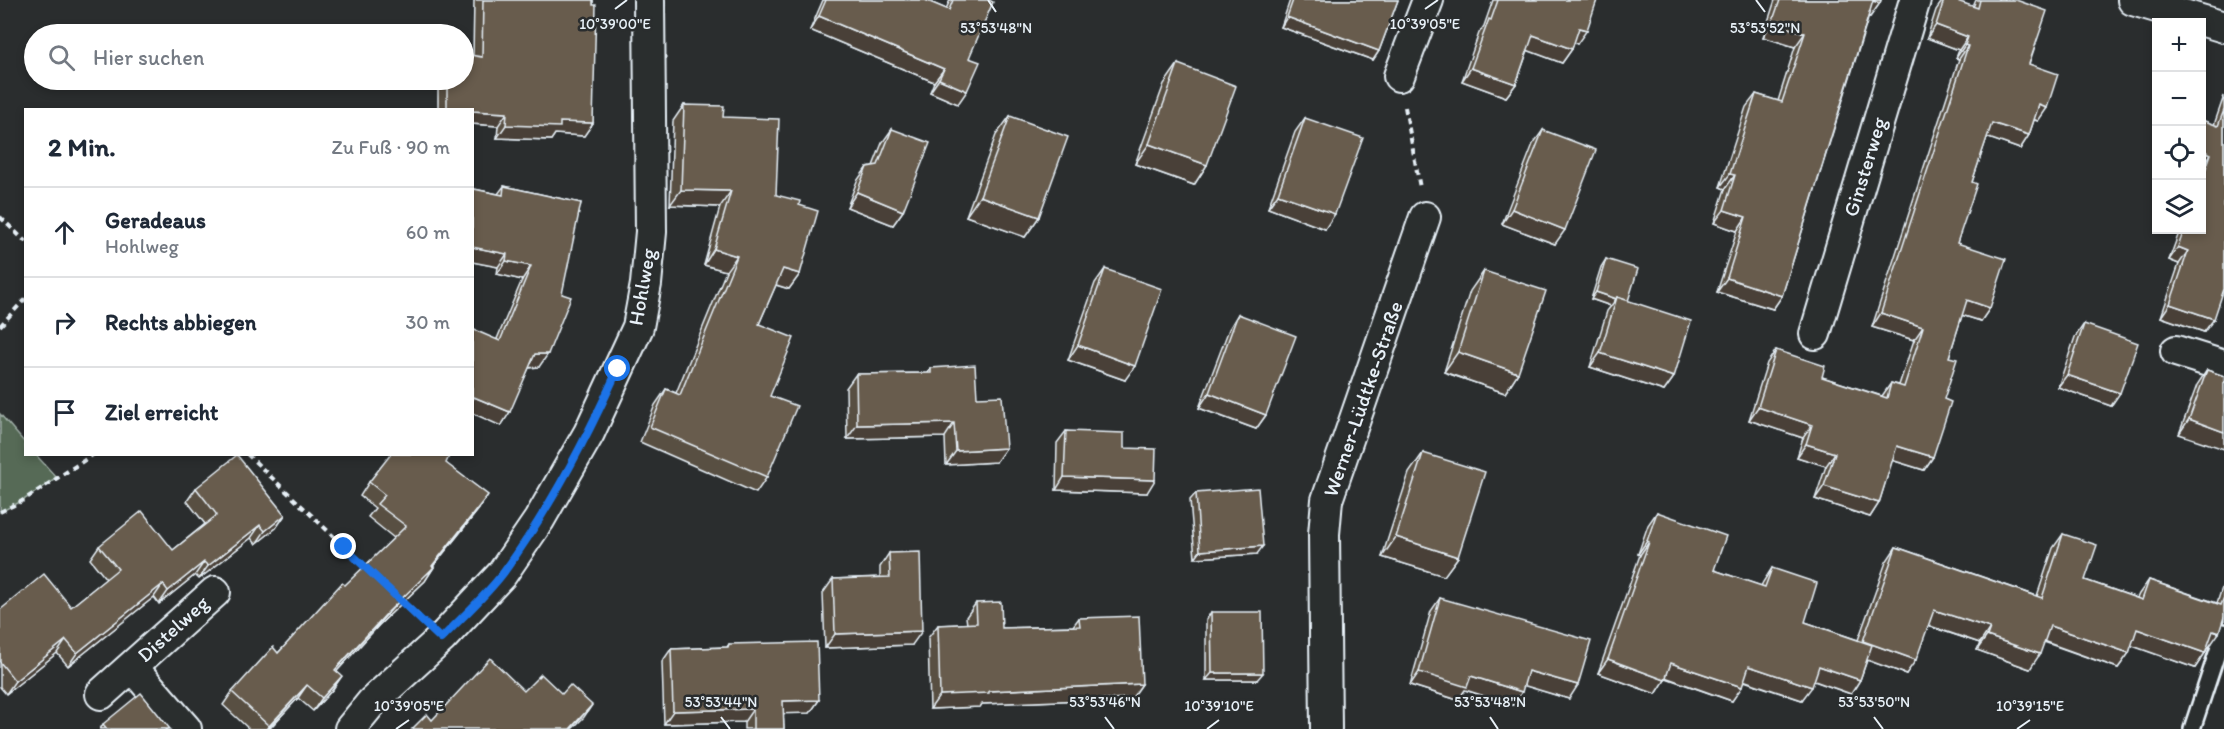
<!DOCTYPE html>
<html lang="de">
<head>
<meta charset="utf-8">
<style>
	:root { --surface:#fff; --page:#f6f6f7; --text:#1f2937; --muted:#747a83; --line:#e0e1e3 }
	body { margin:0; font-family:Itim,sans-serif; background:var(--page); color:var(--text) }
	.controls { position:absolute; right:18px; top:18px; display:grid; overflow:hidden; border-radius:0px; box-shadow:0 3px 9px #0003 }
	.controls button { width:54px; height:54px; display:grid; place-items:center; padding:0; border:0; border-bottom:2px solid var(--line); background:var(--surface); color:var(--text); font:30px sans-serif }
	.stop { position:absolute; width:18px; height:18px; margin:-14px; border:4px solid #1a73e8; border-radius:50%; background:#fff }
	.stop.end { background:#1a73e8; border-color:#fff; box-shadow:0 2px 6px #0008 }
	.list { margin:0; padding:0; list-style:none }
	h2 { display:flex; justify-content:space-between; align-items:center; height:78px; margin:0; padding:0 24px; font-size:26px }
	h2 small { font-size:20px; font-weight:400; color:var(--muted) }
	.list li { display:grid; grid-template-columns:39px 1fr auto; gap:18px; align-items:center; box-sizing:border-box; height:90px; padding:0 24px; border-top:2px solid var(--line) }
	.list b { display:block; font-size:22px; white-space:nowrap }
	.list p { margin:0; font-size:20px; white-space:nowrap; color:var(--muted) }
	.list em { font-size:20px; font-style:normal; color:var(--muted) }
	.icon { flex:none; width:33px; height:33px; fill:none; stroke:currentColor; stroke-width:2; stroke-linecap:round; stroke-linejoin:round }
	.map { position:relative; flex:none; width:2224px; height:729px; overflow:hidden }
	.search { position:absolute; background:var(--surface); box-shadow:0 3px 9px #0003; left:24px; top:24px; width:450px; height:66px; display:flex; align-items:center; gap:15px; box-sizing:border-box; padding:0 21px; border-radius:33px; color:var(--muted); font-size:22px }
	.panel { position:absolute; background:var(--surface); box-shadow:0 3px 9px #0003; left:24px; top:108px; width:450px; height:348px; border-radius:0px }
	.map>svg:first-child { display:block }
	.green { fill:#566a56; stroke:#9faea7; stroke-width:1.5 }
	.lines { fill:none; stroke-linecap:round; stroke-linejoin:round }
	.service-casing { stroke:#e8f1f8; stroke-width:20 }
	.minor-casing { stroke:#e8f1f8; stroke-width:34 }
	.path { stroke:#e8f1f8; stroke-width:4; stroke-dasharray:6 4.5; stroke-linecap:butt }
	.service { stroke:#2a2d2e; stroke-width:15 }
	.minor { stroke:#2a2d2e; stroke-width:30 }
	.wall { fill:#594f43; stroke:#e8f1f8; stroke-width:1.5 }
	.shaded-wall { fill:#484037; stroke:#e8f1f8; stroke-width:1.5 }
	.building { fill:#675c4e; stroke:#e8f1f8; stroke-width:1.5 }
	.route { stroke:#1a73e8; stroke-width:8 }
	.ticks { fill:none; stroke:#e8f1f8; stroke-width:2 }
	.labels { text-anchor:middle; stroke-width:5; stroke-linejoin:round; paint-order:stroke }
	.street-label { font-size:21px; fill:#e8f1f8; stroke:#2a2d2e }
	.ticks-label { font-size:15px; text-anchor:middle; fill:#e8f1f8; stroke:#2a2d2e; stroke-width:5; stroke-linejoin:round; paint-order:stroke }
</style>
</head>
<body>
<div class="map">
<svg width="2224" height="729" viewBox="0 0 2224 729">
	<rect width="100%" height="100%" fill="#2a2d2e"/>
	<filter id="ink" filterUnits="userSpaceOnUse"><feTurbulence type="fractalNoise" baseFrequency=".0167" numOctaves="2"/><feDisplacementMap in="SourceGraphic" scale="12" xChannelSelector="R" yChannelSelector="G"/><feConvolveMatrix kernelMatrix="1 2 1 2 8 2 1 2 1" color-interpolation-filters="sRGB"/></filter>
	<g filter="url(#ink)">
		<path class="green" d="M 0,414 L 25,443 L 26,454 L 36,455 L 57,478 L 22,501 L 0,512 Z"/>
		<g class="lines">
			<defs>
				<path id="service" d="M 2192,729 L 2224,632"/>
				<g id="minor">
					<path d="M 2133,0 L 2224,27"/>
					<path d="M 1399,76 L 1428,0"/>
					<path d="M 1815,334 L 1915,0"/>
					<path d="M 2176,351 L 2224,366"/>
					<path d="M 132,667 L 186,729"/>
					<path d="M 101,694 L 215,592"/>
					<path d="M 350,729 L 372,702 L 441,639 L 502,574 L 539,520 L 589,433 L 638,327 L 646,284 L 651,232 L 649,0"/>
					<path d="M 1326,729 L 1324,534 L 1327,500 L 1425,217"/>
				</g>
			</defs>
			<use href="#service" class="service-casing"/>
			<use href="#minor" class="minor-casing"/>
			<g class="path">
				<path d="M 1405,107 L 1420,188"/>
				<path d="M 0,217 L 26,242"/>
				<path d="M 0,326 L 26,298"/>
				<path d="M 247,454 L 369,570"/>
				<path d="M 0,512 L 22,501 L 94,454"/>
				<path d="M 400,600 L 419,617"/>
			</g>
			<use href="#service" class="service"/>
			<use href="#minor" class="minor"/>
		</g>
		<g class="wall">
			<path d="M 474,0 L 593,0 L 593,123 L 584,136 L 555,134 L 551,140 L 497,138 L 498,126 L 472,124 L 472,110 L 438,110 L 438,80 L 464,80 L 473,56 Z"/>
			<path d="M 823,0 L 925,0 L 946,9 L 950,0 L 953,0 L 969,58 L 958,104 L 930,92 L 934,82 L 810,30 Z"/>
			<path d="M 1290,0 L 1398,0 L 1379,51 L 1373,60 L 1281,27 Z"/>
			<path d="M 1493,0 L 1597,0 L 1577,44 L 1574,42 L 1572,49 L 1562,63 L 1528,50 L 1516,84 L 1506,97 L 1462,81 L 1479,33 L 1484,26 Z"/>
			<path d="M 1775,0 L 1881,0 L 1880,3 L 1870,17 L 1869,16 L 1782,296 L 1773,309 L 1717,292 L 1737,231 L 1714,223 L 1725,189 L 1720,187 L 1746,107 L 1756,94 L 1778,101 L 1795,47 L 1763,37 Z"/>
			<path d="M 1943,0 L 1954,0 L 1973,7 L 1976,0 L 2016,0 L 2029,64 L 2038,121 L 2034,120 L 2029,135 L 2020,149 L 1987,137 L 1972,182 L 1957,243 L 1990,308 L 1981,321 L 1962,315 L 1949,357 L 1944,399 L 1933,457 L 1924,470 L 1892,460 L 1879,503 L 1870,517 L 1815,499 L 1826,466 L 1797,457 L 1803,438 L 1749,420 L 1767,363 L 1776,350 L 1822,377 L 1882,396 L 1891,383 L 1899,385 L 1914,340 L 1872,327 L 1959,59 L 1956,58 L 1959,50 L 1927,38 L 1936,10 Z"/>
			<path d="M 1178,64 L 1207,165 L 1194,185 L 1135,164 L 1164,84 Z"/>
			<path d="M 2224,96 L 2224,289 L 2204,332 L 2161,317 L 2179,264 L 2169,260 L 2180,230 L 2202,230 L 2202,120 L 2214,125 Z"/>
			<path d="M 684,105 L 723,117 L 776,195 L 799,205 L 800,274 L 789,289 L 776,285 L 759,324 L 770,396 L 767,477 L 756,493 L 640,442 L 655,405 L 666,389 L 676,393 L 726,271 L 704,265 L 720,207 L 670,205 L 673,121 Z"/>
			<path d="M 1010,116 L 1039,217 L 1025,237 L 966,216 L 996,135 Z"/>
			<path d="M 1305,118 L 1325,229 L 1268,208 L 1295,132 Z"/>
			<path d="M 892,129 L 903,211 L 893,225 L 847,207 L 857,181 L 867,167 L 873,166 L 882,143 Z"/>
			<path d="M 1543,130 L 1555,244 L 1502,224 L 1533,144 Z"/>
			<path d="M 504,186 L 581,203 L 539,367 L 529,368 L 501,426 L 497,339 L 522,280 L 497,274 L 498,267 L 472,262 L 472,191 L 474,189 L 498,194 Z"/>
			<path d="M 1606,259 L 1628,301 L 1674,377 L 1664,391 L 1590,367 L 1607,311 L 1611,306 L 1591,299 L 1601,267 Z"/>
			<path d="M 1105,269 L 1125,380 L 1068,360 L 1095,283 Z"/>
			<path d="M 1484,271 L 1518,373 L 1505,393 L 1444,372 L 1470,291 Z"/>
			<path d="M 1238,314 L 1266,415 L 1256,429 L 1199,408 L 1229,329 Z"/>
			<path d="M 2084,324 L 2111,406 L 2058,387 L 2075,337 Z"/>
			<path d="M 931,368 L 977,397 L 996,462 L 946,465 L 945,437 L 847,439 L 846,388 L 856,374 L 928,373 Z"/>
			<path d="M 2207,370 L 2224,376 L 2179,434 L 2197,385 Z"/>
			<path d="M 1066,431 L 1124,448 L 1147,493 L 1056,490 L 1057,443 Z"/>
			<path d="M 1423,453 L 1458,557 L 1444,576 L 1382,557 L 1409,473 Z"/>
			<path d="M 446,463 L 479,509 L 433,566 L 434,567 L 425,581 L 379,625 L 337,671 L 333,689 L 313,711 L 298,698 L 269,729 L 249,729 L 223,705 L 232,692 L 278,653 L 394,538 L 368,517 L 375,508 L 360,496 L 369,482 Z"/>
			<path d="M 196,488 L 285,515 L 276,528 L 256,544 L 251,538 L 199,579 L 195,575 L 159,604 L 154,597 L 68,666 L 57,653 L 6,694 L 0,687 L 0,610 L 71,607 L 106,579 L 90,559 L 99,546 L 173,550 L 205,524 L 187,501 Z"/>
			<path d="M 1196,493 L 1257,554 L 1195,558 L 1190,500 Z"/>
			<path d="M 1657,512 L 1714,570 L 1761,586 L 1763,582 L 1772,568 L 1805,622 L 1858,640 L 1886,562 L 1896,547 L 2037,596 L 2053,548 L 2063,534 L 2085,580 L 2137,598 L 2139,594 L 2149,580 L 2217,603 L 2224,582 L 2224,623 L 2223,622 L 2209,647 L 2208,647 L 2205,653 L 2195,668 L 2131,645 L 2129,653 L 2118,668 L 2044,642 L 2030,669 L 1977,650 L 1980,643 L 1928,626 L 1906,674 L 1867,660 L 1860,680 L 1851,694 L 1814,681 L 1802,700 L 1744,681 L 1732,701 L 1666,678 L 1656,694 L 1598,673 L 1640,555 L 1638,554 L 1648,525 Z"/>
			<path d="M 889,553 L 912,645 L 825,648 L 823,593 L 833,579 L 880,577 L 880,567 Z"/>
			<path d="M 1440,598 L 1569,699 L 1524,685 L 1513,705 L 1465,690 L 1458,700 L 1410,685 L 1431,611 Z"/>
			<path d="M 976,603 L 1002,628 L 1073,626 L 1079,618 L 1142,684 L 1132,698 L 982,704 L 980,707 L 930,709 L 928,638 L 938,625 L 967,624 L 966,617 Z"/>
			<path d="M 1211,612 L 1257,680 L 1206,680 L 1206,620 Z"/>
			<path d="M 729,644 L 819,700 L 810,713 L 783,713 L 784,729 L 744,729 L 744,722 L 664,724 L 662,662 L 671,649 L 727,647 Z"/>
			<path d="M 103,724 L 170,729 L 100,729 Z"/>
		</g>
		<g class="shaded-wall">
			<path d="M 1873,1 L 1880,3 L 1870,17 L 1864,15 Z"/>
			<path d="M 819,16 L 944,69 L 934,82 L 810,30 Z"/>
			<path d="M 1287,17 L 1379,51 L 1373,60 L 1281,27 Z"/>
			<path d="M 1772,23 L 1805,33 L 1795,47 L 1763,37 Z"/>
			<path d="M 1936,25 L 1968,37 L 1959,50 L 1927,38 Z"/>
			<path d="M 1579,28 L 1587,30 L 1577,44 L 1570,41 Z"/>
			<path d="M 1533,35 L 1572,49 L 1562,63 L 1524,49 Z"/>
			<path d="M 1965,45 L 1968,46 L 1959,59 L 1956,58 Z"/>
			<path d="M 1471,68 L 1516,84 L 1506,97 L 1462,81 Z"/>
			<path d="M 939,79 L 967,91 L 958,104 L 930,92 Z"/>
			<path d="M 2039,105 L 2047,108 L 2038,121 L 2030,118 Z"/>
			<path d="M 472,111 L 507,113 L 498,126 L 472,124 Z"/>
			<path d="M 560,122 L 593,123 L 584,136 L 555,134 L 551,140 L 497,138 L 506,125 Z"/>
			<path d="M 1992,123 L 2029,135 L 2020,149 L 1983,136 Z"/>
			<path d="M 1149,144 L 1207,165 L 1194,185 L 1135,164 Z"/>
			<path d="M 2202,150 L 2211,154 L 2202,167 Z"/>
			<path d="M 1730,174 L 1735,175 L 1725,189 L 1720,187 Z"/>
			<path d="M 681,190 L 731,191 L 720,207 L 670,205 Z"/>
			<path d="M 857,192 L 903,211 L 893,225 L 847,207 Z"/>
			<path d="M 1278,194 L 1335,214 L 1325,229 L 1268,208 Z"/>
			<path d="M 980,196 L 1039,217 L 1025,237 L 966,216 Z"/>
			<path d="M 1512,209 L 1565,230 L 1555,244 L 1502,224 Z"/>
			<path d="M 1724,210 L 1746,217 L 1737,231 L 1714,223 Z"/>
			<path d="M 472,247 L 507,254 L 498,267 L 472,262 Z"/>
			<path d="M 2178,247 L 2188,251 L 2179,264 L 2169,260 Z"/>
			<path d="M 714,249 L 737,256 L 726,271 L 704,265 Z"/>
			<path d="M 506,261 L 531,266 L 522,280 L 497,274 Z"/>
			<path d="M 783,269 L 800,274 L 789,289 L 773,284 Z"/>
			<path d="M 1727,278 L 1782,296 L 1773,309 L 1717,292 Z"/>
			<path d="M 1596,292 L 1616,299 L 1611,306 L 1591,299 Z"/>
			<path d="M 1967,300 L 1990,308 L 1981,321 L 1958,314 Z"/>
			<path d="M 2170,304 L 2214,319 L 2204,332 L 2161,317 Z"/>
			<path d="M 1881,313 L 1923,327 L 1914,340 L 1872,327 Z"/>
			<path d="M 1078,345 L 1135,366 L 1125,380 L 1068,360 Z"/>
			<path d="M 1458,352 L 1518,373 L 1505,393 L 1444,372 Z"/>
			<path d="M 1600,353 L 1674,377 L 1664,391 L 1590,367 Z"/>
			<path d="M 535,354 L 548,354 L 539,367 L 525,368 Z"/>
			<path d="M 2067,375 L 2120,393 L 2111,406 L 2058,387 Z"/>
			<path d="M 1209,393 L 1266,415 L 1256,429 L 1199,408 Z"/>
			<path d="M 474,397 L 510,412 L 501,426 L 472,413 L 472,400 Z"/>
			<path d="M 1758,407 L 1812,425 L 1803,438 L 1749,420 Z"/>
			<path d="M 2189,419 L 2224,432 L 2224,449 L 2179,434 Z"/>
			<path d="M 954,423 L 945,437 L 847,439 L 857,425 Z"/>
			<path d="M 1806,444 L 1835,453 L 1826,466 L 1797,457 Z"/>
			<path d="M 1897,446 L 1933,457 L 1924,470 L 1888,459 Z"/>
			<path d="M 1006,448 L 996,462 L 946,465 L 956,451 Z"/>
			<path d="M 1064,477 L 1155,480 L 1147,493 L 1056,490 Z"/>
			<path d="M 1824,486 L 1879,503 L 1870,517 L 1815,499 Z"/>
			<path d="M 488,495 L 479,509 L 427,574 L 434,567 L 425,581 L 379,625 L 326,683 L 335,670 L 432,566 Z"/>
			<path d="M 285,515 L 276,528 L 256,544 L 265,531 Z"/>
			<path d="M 260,525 L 251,538 L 199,579 L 208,566 Z"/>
			<path d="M 1396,537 L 1458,557 L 1444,576 L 1382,557 Z"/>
			<path d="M 1647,541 L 1649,542 L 1640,555 L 1638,554 Z"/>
			<path d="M 1263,546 L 1257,554 L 1195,558 L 1200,551 Z"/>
			<path d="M 204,562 L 195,575 L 159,604 L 168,591 Z"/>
			<path d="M 163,584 L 154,597 L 68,666 L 77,653 Z"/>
			<path d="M 1934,610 L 1990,628 L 1980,643 L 1924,624 Z"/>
			<path d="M 2050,626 L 2129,653 L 2118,668 L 2040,640 Z"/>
			<path d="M 2137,629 L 2205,653 L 2195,668 L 2127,644 Z"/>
			<path d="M 922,631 L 912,645 L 825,648 L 835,634 Z"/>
			<path d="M 2213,631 L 2219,633 L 2209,647 L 2203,645 Z"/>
			<path d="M 1987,636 L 2040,654 L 2030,669 L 1977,650 Z"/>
			<path d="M 66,640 L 57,653 L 6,694 L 15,681 Z"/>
			<path d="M 1863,641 L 1916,660 L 1906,674 L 1853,655 Z"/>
			<path d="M 1608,659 L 1665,680 L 1656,694 L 1598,673 Z"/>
			<path d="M 1671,663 L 1742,687 L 1732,701 L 1662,676 Z"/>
			<path d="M 1749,666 L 1812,687 L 1802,700 L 1740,679 Z"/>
			<path d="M 1819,666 L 1860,680 L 1851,694 L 1809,679 Z"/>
			<path d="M 1528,671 L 1578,685 L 1569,699 L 1519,684 Z"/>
			<path d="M 1419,672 L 1471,676 L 1522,692 L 1513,705 L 1465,690 L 1458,700 L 1410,685 Z"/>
			<path d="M 1212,673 L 1263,673 L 1257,680 L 1206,680 Z"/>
			<path d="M 342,676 L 333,689 L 313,711 L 322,698 Z"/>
			<path d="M 1142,684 L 1132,698 L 982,704 L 980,707 L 930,709 L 940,695 L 989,691 Z"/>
			<path d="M 307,685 L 298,698 L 269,729 L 267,729 Z"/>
			<path d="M 819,700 L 810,713 L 774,714 L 783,701 Z"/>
			<path d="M 592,705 L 584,717 L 572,729 L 570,729 Z"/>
			<path d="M 753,709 L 744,722 L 664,724 L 673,711 Z"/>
		</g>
		<g class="building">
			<path d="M 483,0 L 593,0 L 593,5 L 596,5 L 593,123 L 560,122 L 560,127 L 506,125 L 507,113 L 472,111 L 472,110 L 447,109 L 447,80 L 464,80 L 464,54 L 482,57 Z"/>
			<path d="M 826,0 L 925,0 L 949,10 L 953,0 L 989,0 L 993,2 L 969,58 L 980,62 L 967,91 L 939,79 L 944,69 L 819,16 Z"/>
			<path d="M 1293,0 L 1398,0 L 1379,51 L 1287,17 Z"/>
			<path d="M 1498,0 L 1597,0 L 1587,30 L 1579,28 L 1572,49 L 1533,35 L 1516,84 L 1471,68 L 1489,19 L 1491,20 Z"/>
			<path d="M 1780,0 L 1881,0 L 1880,3 L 1873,1 L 1782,296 L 1727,278 L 1746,217 L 1724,210 L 1735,175 L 1730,174 L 1756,94 L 1782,102 L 1805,33 L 1772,23 Z"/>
			<path d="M 1944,0 L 1954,0 L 1978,8 L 1980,0 L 2016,0 L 2047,11 L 2029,64 L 2058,74 L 2047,108 L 2039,105 L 2029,135 L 1992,123 L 1972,182 L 1977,184 L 1957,243 L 2006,259 L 1990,308 L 1967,300 L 1949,357 L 1957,359 L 1944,399 L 1951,402 L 1933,457 L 1897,446 L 1879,503 L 1824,486 L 1835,453 L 1806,444 L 1812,425 L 1758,407 L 1776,350 L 1825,366 L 1822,377 L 1887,398 L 1891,383 L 1904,387 L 1923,327 L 1881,313 L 1968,46 L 1965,45 L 1968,37 L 1936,25 Z"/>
			<path d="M 1178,64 L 1236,86 L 1207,165 L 1149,144 Z"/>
			<path d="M 684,105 L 724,106 L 723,117 L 779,119 L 776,195 L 800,201 L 799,205 L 818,211 L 800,274 L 783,269 L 759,324 L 794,338 L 770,396 L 797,406 L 767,477 L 650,427 L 666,389 L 680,395 L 737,256 L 714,249 L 731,191 L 681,190 Z"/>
			<path d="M 2224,110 L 2224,289 L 2214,319 L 2170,304 L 2188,251 L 2178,247 L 2184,230 L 2202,230 L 2202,180 L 2211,154 L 2202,150 L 2202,120 L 2218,126 Z"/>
			<path d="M 1010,116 L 1068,137 L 1039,217 L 980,196 Z"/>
			<path d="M 1305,118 L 1363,138 L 1335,214 L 1278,194 Z"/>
			<path d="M 892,129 L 930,143 L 903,211 L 857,192 L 867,167 L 878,165 Z"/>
			<path d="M 1543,130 L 1596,150 L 1565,230 L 1512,209 Z"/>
			<path d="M 504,186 L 581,203 L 562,294 L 571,297 L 548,354 L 535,354 L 510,412 L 474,397 L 472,401 L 472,329 L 500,341 L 531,266 L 506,261 L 507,254 L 472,247 L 472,196 L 474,189 L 503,195 Z"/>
			<path d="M 1606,259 L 1638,269 L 1628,301 L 1617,297 L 1617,299 L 1596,292 Z"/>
			<path d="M 1105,269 L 1162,289 L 1135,366 L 1078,345 Z"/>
			<path d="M 1484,271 L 1546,291 L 1518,373 L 1458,352 Z"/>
			<path d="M 1617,297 L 1691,321 L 1674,377 L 1600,353 Z"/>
			<path d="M 1238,314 L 1296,336 L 1266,415 L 1209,393 Z"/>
			<path d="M 2084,324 L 2138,343 L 2120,393 L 2067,375 Z"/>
			<path d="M 975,365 L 977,397 L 1002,396 L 1006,448 L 956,451 L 954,423 L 857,425 L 856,374 L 931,373 L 931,368 Z"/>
			<path d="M 2207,370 L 2224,376 L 2224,432 L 2189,419 Z"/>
			<path d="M 1066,431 L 1124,433 L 1124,448 L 1156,449 L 1155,480 L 1064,477 Z"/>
			<path d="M 1423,453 L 1485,472 L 1458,557 L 1396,537 Z"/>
			<path d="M 391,454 L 450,454 L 446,463 L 488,495 L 432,566 L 434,567 L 388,612 L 335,670 L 342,676 L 322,698 L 307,685 L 269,726 L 232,692 L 273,647 L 278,653 L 342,583 L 345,585 L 406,526 L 377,504 L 385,495 L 369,482 Z"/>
			<path d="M 237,455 L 285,515 L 265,531 L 260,525 L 208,566 L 204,562 L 168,591 L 163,584 L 77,653 L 66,640 L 15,681 L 0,662 L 0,610 L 44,574 L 71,607 L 118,569 L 99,546 L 142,511 L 173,550 L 217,515 L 196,488 Z"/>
			<path d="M 1258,488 L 1263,546 L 1200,551 L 1196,493 Z"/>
			<path d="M 1657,512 L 1726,536 L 1714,570 L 1765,587 L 1772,568 L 1817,583 L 1805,622 L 1872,645 L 1860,680 L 1819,666 L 1812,687 L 1749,666 L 1742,687 L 1671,663 L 1665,680 L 1608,659 L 1649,542 L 1647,541 Z"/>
			<path d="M 2063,534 L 2097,545 L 2085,580 L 2142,600 L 2149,580 L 2221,605 L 2224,597 L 2224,617 L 2219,633 L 2213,631 L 2205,653 L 2137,629 L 2129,653 L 2050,626 L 2040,654 L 1987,636 L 1990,628 L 1934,610 L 1916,660 L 1863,641 L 1896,547 L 2042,598 Z"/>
			<path d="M 920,552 L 922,631 L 835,634 L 833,579 L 890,577 L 889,553 Z"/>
			<path d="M 1440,598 L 1591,641 L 1578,685 L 1528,671 L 1522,692 L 1471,676 L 1467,687 L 1419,672 Z"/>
			<path d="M 1001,602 L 1002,628 L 1080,626 L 1079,618 L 1139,616 L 1142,684 L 989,691 L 989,693 L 940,695 L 938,625 L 977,623 L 976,603 Z"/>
			<path d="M 1211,612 L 1262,612 L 1263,673 L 1212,673 Z"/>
			<path d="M 817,642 L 819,700 L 783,701 L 784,729 L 753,729 L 753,709 L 673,711 L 671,649 L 728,647 L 729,644 Z"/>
			<path d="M 490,658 L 524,691 L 541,674 L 562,694 L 570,685 L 592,705 L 570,729 L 412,729 L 427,714 L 432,720 Z"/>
			<path d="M 141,693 L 170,729 L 107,729 L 103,724 Z"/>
		</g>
	</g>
	<g class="lines" filter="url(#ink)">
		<path class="route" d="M 344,547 L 441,639 C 462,617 486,596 504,572 C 550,509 586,440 618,369"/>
	</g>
	<path class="ticks" d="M 988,0 L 996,12M 1756,0 L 1765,12M 615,9 L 627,0M 1425,9 L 1438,0M 721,717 L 730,729M 1105,717 L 1114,729M 1490,717 L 1498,729M 1874,717 L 1883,729M 396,729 L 409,720M 1207,729 L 1219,720M 2017,729 L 2030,720"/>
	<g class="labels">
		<g class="street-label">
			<text transform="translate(1865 167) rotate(-73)" y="7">Ginsterweg</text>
			<text transform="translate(642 287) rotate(-80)" y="7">Hohlweg</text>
			<text transform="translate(1363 399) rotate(-71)" y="7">Werner-Lüdtke-Straße</text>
			<text transform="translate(173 629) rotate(-42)" y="7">Distelweg</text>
		</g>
	</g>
	<g class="ticks-label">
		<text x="1425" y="29">10°39'05"E</text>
		<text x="615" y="29">10°39'00"E</text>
		<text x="996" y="33">53°53'48"N</text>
		<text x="1765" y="33">53°53'52"N</text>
		<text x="721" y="707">53°53'44"N</text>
		<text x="1105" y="707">53°53'46"N</text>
		<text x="1490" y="707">53°53'48"N</text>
		<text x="1874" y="707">53°53'50"N</text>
		<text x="409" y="711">10°39'05"E</text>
		<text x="1219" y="711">10°39'10"E</text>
		<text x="2030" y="711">10°39'15"E</text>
	</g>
</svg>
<div class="controls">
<button>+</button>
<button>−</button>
<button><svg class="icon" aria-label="locate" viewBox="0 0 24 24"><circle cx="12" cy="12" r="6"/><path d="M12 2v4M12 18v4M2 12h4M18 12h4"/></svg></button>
<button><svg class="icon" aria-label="layers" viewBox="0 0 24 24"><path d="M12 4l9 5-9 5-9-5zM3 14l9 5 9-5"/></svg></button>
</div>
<div class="stop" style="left:618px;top:369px"></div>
<div class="stop end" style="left:344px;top:547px"></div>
<div class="search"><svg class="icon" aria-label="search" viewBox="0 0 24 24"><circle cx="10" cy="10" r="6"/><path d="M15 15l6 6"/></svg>Hier suchen</div>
<section class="panel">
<h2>2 Min.<small>Zu Fuß · 90 m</small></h2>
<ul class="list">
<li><svg class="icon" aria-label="ahead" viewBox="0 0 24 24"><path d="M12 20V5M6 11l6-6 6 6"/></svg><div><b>Geradeaus</b><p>Hohlweg</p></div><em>60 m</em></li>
<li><svg class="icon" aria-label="right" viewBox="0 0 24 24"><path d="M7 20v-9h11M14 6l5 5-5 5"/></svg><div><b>Rechts abbiegen</b></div><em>30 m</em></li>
<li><svg class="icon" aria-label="arrive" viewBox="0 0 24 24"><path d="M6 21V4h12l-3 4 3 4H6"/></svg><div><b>Ziel erreicht</b></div></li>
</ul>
</section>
</div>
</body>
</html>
